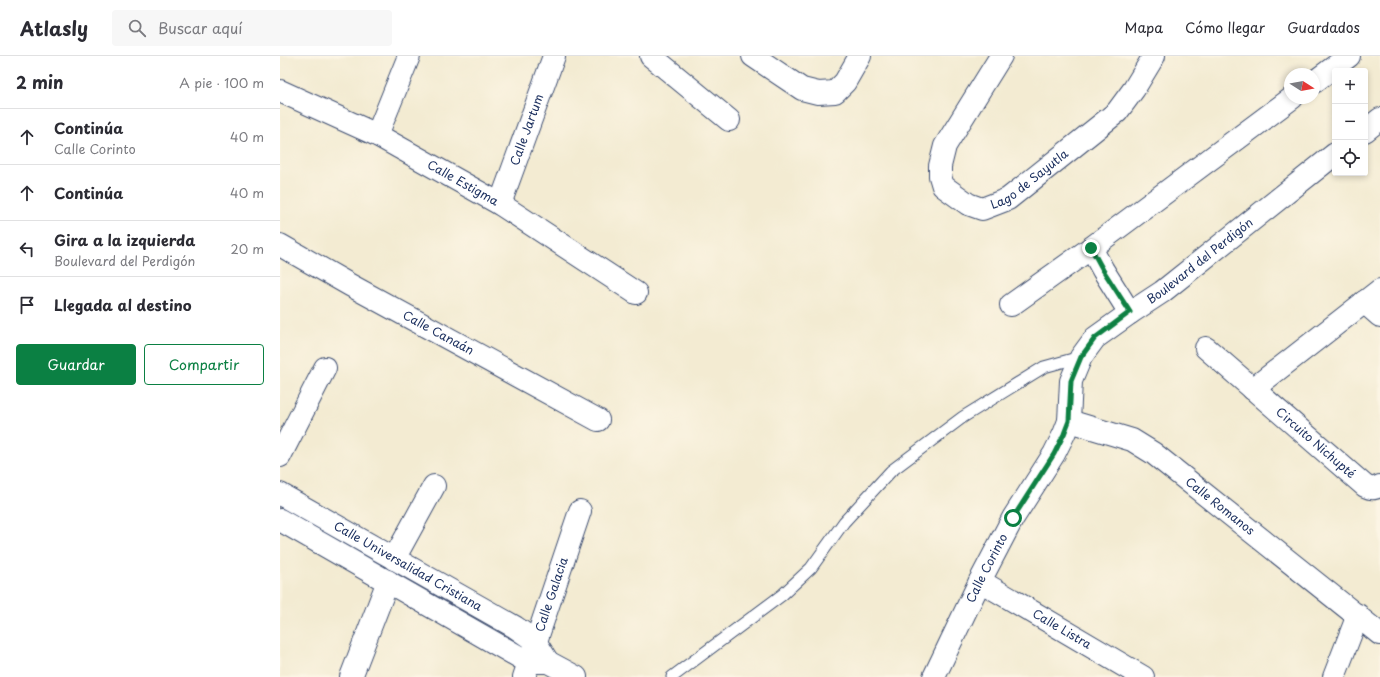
<!DOCTYPE html>
<html lang="es">
<head>
<meta charset="utf-8">
<style>
	:root { --surface:#fff; --page:#f7f7f7; --text:#2b2b33; --muted:#7c7c81; --line:#e1e1e2; --accent:#0b8043 }
	body { margin:0; font-family:"Playpen Sans",sans-serif; background:var(--page); color:var(--text) }
	.controls { position:absolute; right:12px; top:12px; display:grid; overflow:hidden; border-radius:4px; box-shadow:0 2px 6px #0003 }
	.controls button { width:36px; height:36px; display:grid; place-items:center; padding:0; border:0; border-bottom:1px solid var(--line); background:var(--surface); color:var(--text); font:20px sans-serif }
	.compass { position:absolute; left:1004px; top:12px; width:36px; height:36px; border-radius:50%; background:var(--surface); box-shadow:0 2px 6px #0003; rotate:101deg }
	.stop { position:absolute; width:12px; height:12px; margin:-9px; border:3px solid #0b8043; border-radius:50%; background:#fff }
	.stop.end { background:#0b8043; border-color:#fff; box-shadow:0 1px 4px #0008 }
	.list { margin:0; padding:0; list-style:none }
	h2 { display:flex; justify-content:space-between; align-items:center; height:52px; margin:0; padding:0 16px; font-size:17px }
	h2 small { font-size:13px; font-weight:400; color:var(--muted) }
	.list li { display:grid; grid-template-columns:26px 1fr auto; gap:12px; align-items:center; box-sizing:border-box; height:56px; padding:0 16px; border-top:1px solid var(--line) }
	.list b { display:block; font-size:15px; white-space:nowrap }
	.list p { margin:0; font-size:13px; white-space:nowrap; color:var(--muted) }
	.list em { font-size:13px; font-style:normal; color:var(--muted) }
	.actions { display:flex; gap:8px; padding:12px 16px }
	.actions a { flex:1; padding:9px 0; border:1px solid var(--accent); border-radius:4px; text-align:center; font-size:14px; color:var(--accent) }
	.actions .main { background:var(--accent); color:#fff }
	.icon { flex:none; width:22px; height:22px; fill:none; stroke:currentColor; stroke-width:2; stroke-linecap:round; stroke-linejoin:round }
	.map { position:relative; flex:none; width:1100px; height:621px; overflow:hidden }
	header { display:flex; align-items:center; gap:24px; box-sizing:border-box; height:56px; padding:0 20px; background:var(--surface); border-bottom:1px solid var(--line) }
	header strong { font-size:19px }
	nav { display:flex; gap:22px; margin-inline-start:auto; font-size:14px }
	.search { width:280px; height:36px; background:var(--page); display:flex; align-items:center; gap:10px; box-sizing:border-box; padding:0 14px; border-radius:4px; color:var(--muted); font-size:15px }
	main { display:flex }
	aside { flex:1; background:var(--surface) }
	.map>svg:first-child { display:block }
	.lines { fill:none; stroke-linecap:round; stroke-linejoin:round }
	.lane-casing { stroke:#3b4b6f; stroke-width:13 }
	.street-casing { stroke:#3b4b6f; stroke-width:24 }
	.lane { stroke:#fff; stroke-width:11 }
	.street { stroke:#fff; stroke-width:22 }
	.route { stroke:#0b8043; stroke-width:5 }
	.labels { text-anchor:middle; stroke-width:4; stroke-linejoin:round; paint-order:stroke }
	.street-label { font-size:12px; fill:#1b2f5e; stroke:#fcf5e5 }
</style>
</head>
<body>
<header>
<strong>Atlasly</strong>
<div class="search"><svg class="icon" aria-label="search" viewBox="0 0 24 24"><circle cx="10" cy="10" r="6"/><path d="M15 15l6 6"/></svg>Buscar aquí</div>
<nav><a>Mapa</a><a>Cómo llegar</a><a>Guardados</a></nav>
</header>
<main>
<aside>
<h2>2 min<small>A pie · 100 m</small></h2>
<ul class="list">
<li><svg class="icon" aria-label="ahead" viewBox="0 0 24 24"><path d="M12 20V5M6 11l6-6 6 6"/></svg><div><b>Continúa</b><p>Calle Corinto</p></div><em>40 m</em></li>
<li><svg class="icon" aria-label="ahead" viewBox="0 0 24 24"><path d="M12 20V5M6 11l6-6 6 6"/></svg><div><b>Continúa</b></div><em>40 m</em></li>
<li><svg class="icon" aria-label="left" viewBox="0 0 24 24"><path d="M17 20v-9H6M10 6l-5 5 5 5"/></svg><div><b>Gira a la izquierda</b><p>Boulevard del Perdigón</p></div><em>20 m</em></li>
<li><svg class="icon" aria-label="arrive" viewBox="0 0 24 24"><path d="M6 21V4h12l-3 4 3 4H6"/></svg><div><b>Llegada al destino</b></div></li>
</ul>
<div class="actions"><a class="main">Guardar</a><a>Compartir</a></div>
</aside>
<div class="map">
<svg width="1100" height="621" viewBox="0 0 1100 621">
	<rect width="100%" height="100%" fill="#fcf5e5"/>
	<filter id="ink" filterUnits="userSpaceOnUse"><feTurbulence type="fractalNoise" baseFrequency=".025" numOctaves="2"/><feDisplacementMap in="SourceGraphic" scale="8" xChannelSelector="R" yChannelSelector="G"/><feConvolveMatrix kernelMatrix="1 2 1 2 8 2 1 2 1" color-interpolation-filters="sRGB"/></filter>
	<filter id="wash" filterUnits="userSpaceOnUse"><feTurbulence type="fractalNoise" baseFrequency=".012" numOctaves="4" result="noise"/><feDisplacementMap in="SourceGraphic" scale="16" xChannelSelector="R" yChannelSelector="G"/><feGaussianBlur stdDeviation="0.9" result="paint"/><feColorMatrix in="noise" values="0 0 0 0 0 0 0 0 0 0 0 0 0 0 0 0 0 1.4 0 .05"/><feComposite in="paint" operator="in"/></filter>
	<g filter="url(#wash)">
		<rect width="100%" height="100%" fill="#f3ebd2"/>
	</g>
	<g filter="url(#ink)">
		<g class="lines">
			<defs>
				<path id="lane" d="M 392,621 L 502,539 L 531,512 L 564,466 L 611,415 L 683,361 L 764,311 L 800,301"/>
				<g id="street">
					<path d="M 371,0 L 449,64"/>
					<path d="M 473,0 L 522,33 L 538,37 L 555,36 L 565,26 L 580,0"/>
					<path id="s1" d="M 721,0 L 665,90 L 660,110 L 660,120 L 663,130 L 688,148 L 702,153 L 728,143 L 837,56 L 854,33 L 874,0"/>
					<path d="M 1034,26 L 1069,0"/>
					<path id="s2" d="M 0,35 L 97,79 L 220,148 L 356,237"/>
					<path d="M 1085,75 L 1100,63"/>
					<path d="M 97,79 L 129,0"/>
					<path id="s3" d="M 220,148 L 274,0"/>
					<path id="s4" d="M 0,189 L 70,229 L 318,364"/>
					<path id="s5" d="M 811,192 L 823,214 L 850,257 L 882,236 L 1055,98"/>
					<path d="M 1084,246 L 1100,260"/>
					<path d="M 731,249 L 811,192 L 1012,42"/>
					<path id="s6" d="M 926,292 L 1085,430 C 1091,433 1094,433 1100,430"/>
					<path d="M 973,333 L 1100,234"/>
					<path id="s7" d="M 789,365 L 852,384 L 873,397 L 1100,578"/>
					<path d="M 0,400 L 45,312"/>
					<path id="s8" d="M 0,438 L 235,571 L 255,585 L 268,606"/>
					<path d="M 0,464 L 248,606 L 268,606 L 296,621"/>
					<path d="M 114,503 L 154,430"/>
					<path id="s9" d="M 700,525 L 863,621"/>
					<path d="M 71,621 L 108,525"/>
					<path id="s10" d="M 244,621 L 300,455"/>
					<path id="s11" d="M 654,621 L 700,525 L 733,462 L 774,398 L 784,378 L 789,365 L 791,325 L 801,301 L 815,282 L 850,257"/>
					<path d="M 1054,621 L 1078,559"/>
				</g>
			</defs>
			<use href="#lane" class="lane-casing"/>
			<use href="#street" class="street-casing"/>
			<use href="#lane" class="lane"/>
			<use href="#street" class="street"/>
		</g>
	</g>
	<g class="lines" filter="url(#ink)">
		<path class="route" d="M 733,462 L 774,398 L 784,378 L 789,365 L 791,325 L 801,301 L 815,282 L 850,256 L 823,214 L 811,192"/>
	</g>
	<g class="labels">
		<g class="street-label">
			<text dy="4" stroke="none"><textPath href="#s3" startOffset="79">Calle Jartum</textPath></text>
			<text dy="4" stroke="none"><textPath href="#s1" startOffset="249">Lago de Sayutla</textPath></text>
			<text dy="4" stroke="none"><textPath href="#s2" startOffset="205">Calle Estigma</textPath></text>
			<text dy="4" stroke="none"><textPath href="#s5" startOffset="163">Boulevard del Perdigón</textPath></text>
			<text dy="4" stroke="none"><textPath href="#s4" startOffset="181">Calle Canaán</textPath></text>
			<text dy="4" stroke="none"><textPath href="#s6" startOffset="145">Circuito Nichupté</textPath></text>
			<text dy="4" stroke="none"><textPath href="#s7" startOffset="176">Calle Romanos</textPath></text>
			<text dy="4" stroke="none"><textPath href="#s8" startOffset="147">Calle Universalidad Cristiana</textPath></text>
			<text dy="4" stroke="none"><textPath href="#s11" startOffset="121">Calle Corinto</textPath></text>
			<text dy="4" stroke="none"><textPath href="#s10" startOffset="87">Calle Galacia</textPath></text>
			<text dy="4" stroke="none"><textPath href="#s9" startOffset="95">Calle Listra</textPath></text>
		</g>
	</g>
</svg>
<div class="controls">
<button>+</button>
<button>−</button>
<button><svg class="icon" aria-label="locate" viewBox="0 0 24 24"><circle cx="12" cy="12" r="6"/><path d="M12 2v4M12 18v4M2 12h4M18 12h4"/></svg></button>
</div>
<svg class="compass" viewBox="-18 -18 36 36"><path d="M0-13l5 13h-10z" fill="#e53935"/><path d="M0 13l5-13h-10z" fill="#7c7c81"/></svg>
<div class="stop" style="left:733px;top:462px"></div>
<div class="stop end" style="left:811px;top:192px"></div>
</div>
</main>
</body>
</html>
